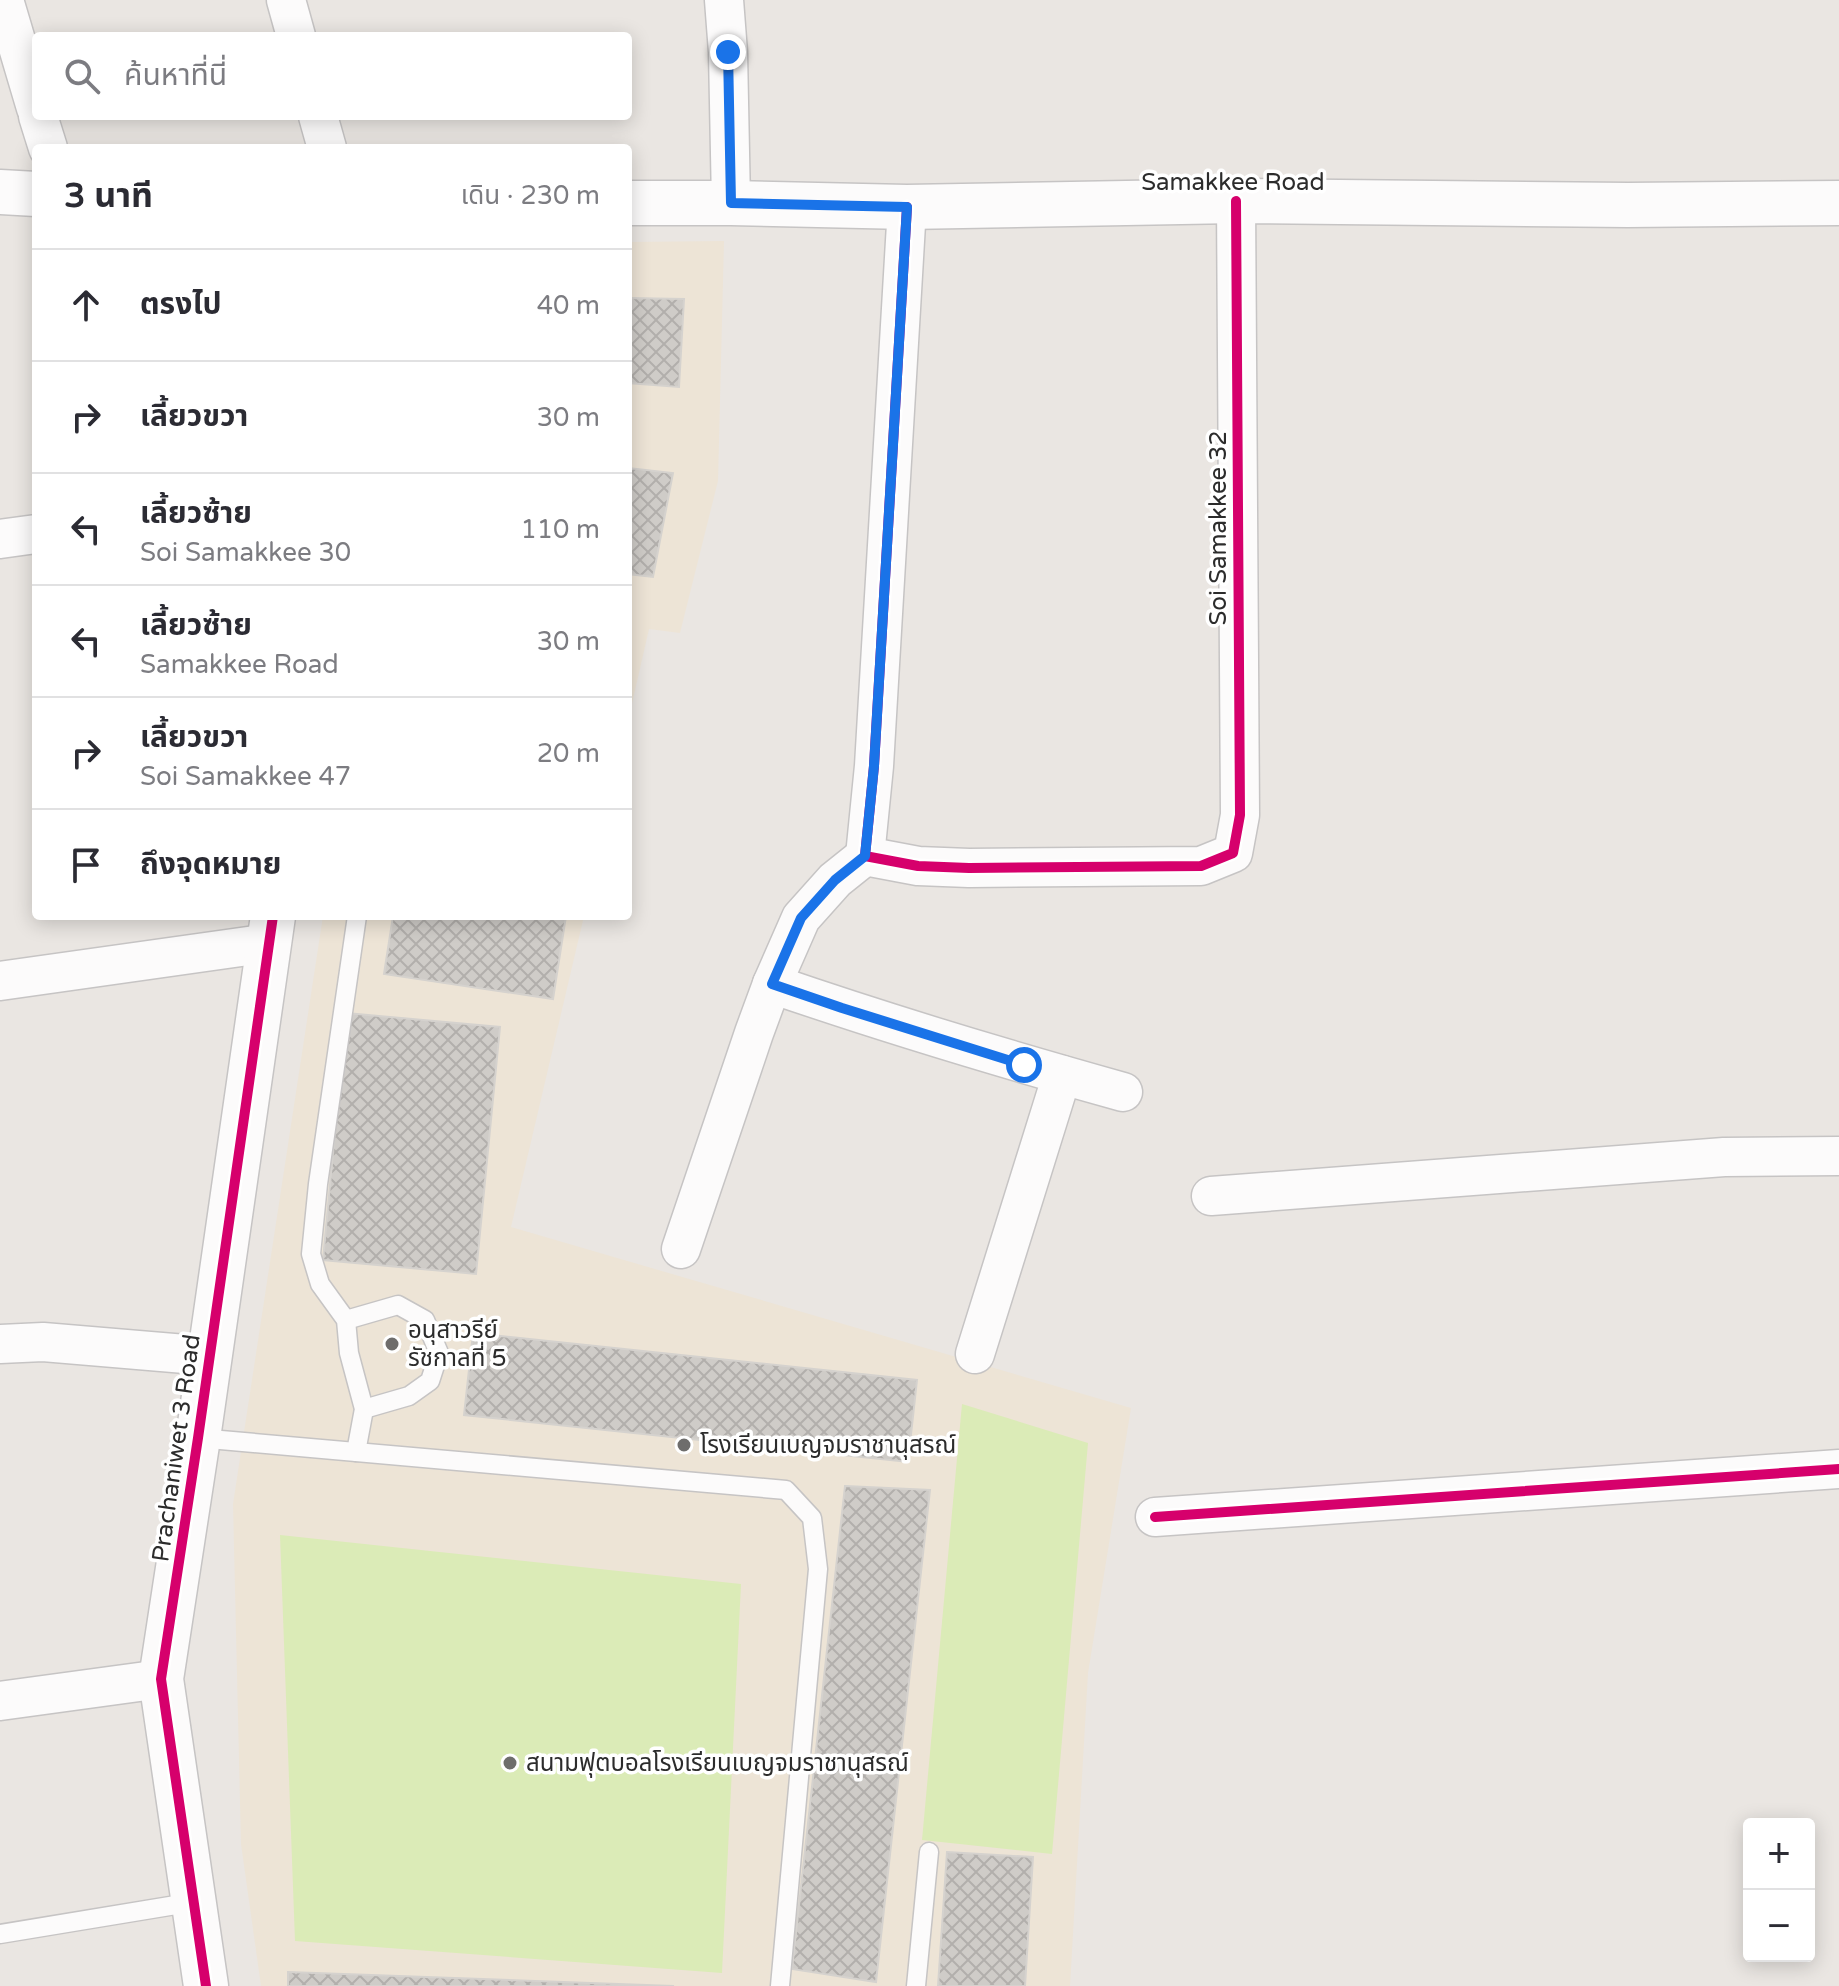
<!DOCTYPE html>
<html lang="th">
<head>
<meta charset="utf-8">
<style>
	:root { --surface:#fff; --page:#f2f2f3; --text:#2b2b33; --muted:#7c7c81; --line:#e1e1e2 }
	body { margin:0; font-family:"Varela Round","Noto Sans Thai",sans-serif; background:var(--page); color:var(--text) }
	.controls { position:absolute; right:24px; bottom:24px; display:grid; overflow:hidden; border-radius:8px; box-shadow:0 4px 20px #0003 }
	.controls button { width:72px; height:72px; display:grid; place-items:center; padding:0; border:0; border-bottom:2px solid var(--line); background:var(--surface); color:var(--text); font:40px sans-serif }
	.stop { position:absolute; width:24px; height:24px; margin:-18px; border:6px solid #1a73e8; border-radius:50%; background:#fff }
	.stop.end { background:#1a73e8; border-color:#fff; box-shadow:0 2px 8px #0008 }
	.list { margin:0; padding:0; list-style:none }
	h2 { display:flex; justify-content:space-between; align-items:center; height:104px; margin:0; padding:0 32px; font-size:34px }
	h2 small { font-size:26px; font-weight:400; color:var(--muted) }
	.list li { display:grid; grid-template-columns:52px 1fr auto; gap:24px; align-items:center; box-sizing:border-box; height:112px; padding:0 32px; border-top:2px solid var(--line) }
	.list b { display:block; font-size:30px; white-space:nowrap }
	.list p { margin:0; font-size:26px; white-space:nowrap; color:var(--muted) }
	.list em { font-size:26px; font-style:normal; color:var(--muted) }
	.icon { flex:none; width:44px; height:44px; fill:none; stroke:currentColor; stroke-width:2; stroke-linecap:round; stroke-linejoin:round }
	.map { position:relative; flex:none; width:1839px; height:1986px; overflow:hidden }
	.search { position:absolute; background:var(--surface); box-shadow:0 4px 20px #0003; left:32px; top:32px; width:600px; height:88px; display:flex; align-items:center; gap:20px; box-sizing:border-box; padding:0 28px; border-radius:8px; color:var(--muted); font-size:30px }
	.panel { position:absolute; background:var(--surface); box-shadow:0 4px 20px #0003; left:32px; top:144px; width:600px; height:776px; border-radius:8px }
	.map>svg:first-child { display:block }
	.education { fill:#ede4d6 }
	.pitch { fill:#dbebb7 }
	.building { fill:url(#building-cross-hatch); stroke:#d5d2ce; stroke-width:2 }
	.lines { fill:none; stroke-linecap:round; stroke-linejoin:round }
	.lane-casing { stroke:#c6c4c4; stroke-width:21 }
	.street-casing { stroke:#c6c4c4; stroke-width:41 }
	.secondary-casing { stroke:#c6c4c4; stroke-width:47 }
	.lane { stroke:#fcfbfb; stroke-width:18 }
	.street { stroke:#fcfbfb; stroke-width:38 }
	.secondary { stroke:#fcfbfb; stroke-width:44 }
	.cycleway-casing { stroke:#fff; stroke-width:15 }
	.cycleway { stroke:#d6006c; stroke-width:10 }
	.route { stroke:#1a73e8; stroke-width:10 }
	.poi-dot { fill:#6e6d6c; stroke:#fff; stroke-width:3 }
	.labels { text-anchor:middle; stroke-width:7; stroke-linejoin:round; paint-order:stroke }
	.street-label { font-size:24px; fill:#2c2c2c; stroke:#fff }
	.poi-label { font-size:24px; fill:#2c2c2c; stroke:#fff; text-anchor:start }
</style>
</head>
<body>
<div class="map">
<svg width="1839" height="1986" viewBox="0 0 1839 1986">
	<defs>
		<pattern id="building-cross-hatch" width="8" height="8" patternUnits="userSpaceOnUse" patternTransform="scale(2)"><rect width="8" height="8" fill="#cfccc8"/><path d="M0 0l8 8M0 8l8-8" fill="none" stroke="#b2afac"/></pattern>
	</defs>
	<rect width="100%" height="100%" fill="#eae6e2"/>
	<g class="education">
		<path d="M 724,241 L 718,481 L 680,633 L 649,629 L 628,721 L 628,242 Z"/>
		<path d="M 323,916 L 584,916 L 511,1227 L 1131,1408 L 1088,1673 L 1070,1986 L 261,1986 L 241,1844 L 233,1504 Z"/>
	</g>
	<g class="pitch">
		<path d="M 962,1404 L 1088,1443 L 1052,1854 L 922,1840 Z"/>
		<path d="M 280,1535 L 741,1584 L 722,1973 L 295,1941 Z"/>
	</g>
	<g class="building">
		<path d="M 628,298 L 684,299 L 679,387 L 628,383 Z"/>
		<path d="M 628,468 L 673,473 L 653,577 L 628,574 Z"/>
		<path d="M 393,916 L 566,916 L 553,999 L 384,974 Z"/>
		<path d="M 346,1013 L 500,1027 L 476,1274 L 323,1260 Z"/>
		<path d="M 473,1333 L 917,1380 L 908,1462 L 464,1415 Z"/>
		<path d="M 845,1486 L 930,1490 L 876,1982 L 792,1969 Z"/>
		<path d="M 947,1852 L 1033,1857 L 1025,1986 L 938,1986 Z"/>
		<path d="M 288,1972 L 674,1986 L 288,1986 Z"/>
	</g>
	<g class="lines">
		<defs>
			<g id="lane">
				<path d="M 346,1320 L 398,1305 L 425,1320 L 439,1353 L 430,1381 L 409,1396 L 364,1409"/>
				<path d="M 198,1438 L 786,1490 L 812,1518 L 818,1569 L 780,1986"/>
				<path d="M 356,1452 L 364,1409 L 349,1353 L 346,1320 L 320,1284 L 311,1254 L 318,1184 L 357,916"/>
				<path d="M 0,1934 L 194,1902"/>
				<path d="M 916,1986 L 929,1852"/>
			</g>
			<g id="street">
				<path d="M 4,0 L 36,108"/>
				<path d="M 286,0 L 296,36"/>
				<path d="M 724,0 L 728,52 L 731,203"/>
				<path d="M 38,116 L 48,148"/>
				<path d="M 318,116 L 327,148"/>
				<path d="M 0,539 L 36,534"/>
				<path d="M 865,856 L 918,866 L 969,868 L 1201,866 L 1233,853 L 1240,815 L 1236,201"/>
				<path d="M 865,856 L 874,766 L 907,207"/>
				<path d="M 0,981 L 269,943"/>
				<path d="M 772,984 C 888,1024 1005,1059 1123,1092"/>
				<path d="M 1211,1196 L 1724,1157 L 1839,1156"/>
				<path d="M 681,1249 L 754,1033 L 772,984 L 801,918 L 835,880 L 865,856"/>
				<path d="M 0,1344 L 43,1342 L 209,1356"/>
				<path d="M 975,1354 L 1062,1075"/>
				<path d="M 1155,1517 L 1839,1469"/>
				<path d="M 0,1701 L 161,1679"/>
			</g>
			<g id="secondary">
				<path d="M 0,192 L 36,194"/>
				<path d="M 628,203 L 731,203 L 907,207 L 1236,201 L 1628,205 L 1839,203"/>
				<path d="M 206,1986 L 161,1679 L 198,1438 L 273,916"/>
			</g>
		</defs>
		<use href="#lane" class="lane-casing"/>
		<use href="#street" class="street-casing"/>
		<use href="#secondary" class="secondary-casing"/>
		<use href="#lane" class="lane"/>
		<use href="#street" class="street"/>
		<use href="#secondary" class="secondary"/>
		<defs>
			<g id="cycleway">
				<path d="M 907,207 L 874,766 L 865,856 L 918,866 L 969,868 L 1201,866 L 1233,853 L 1240,815 L 1236,201"/>
				<path d="M 1155,1517 L 1839,1469"/>
				<path d="M 206,1986 L 161,1679 L 198,1438 L 273,916"/>
			</g>
		</defs>
		<use href="#cycleway" class="cycleway-casing"/>
		<use href="#cycleway" class="cycleway"/>
	</g>
	<g class="lines">
		<path class="route" d="M 728,52 L 731,203 L 907,207 L 874,766 L 865,856 L 835,880 L 801,918 L 772,984 L 842,1008 L 1024,1065"/>
	</g>
	<g class="poi-dot">
		<circle cx="392" cy="1344" r="8"/>
		<circle cx="684" cy="1445" r="8"/>
		<circle cx="510" cy="1763" r="8"/>
	</g>
	<g class="labels">
		<g class="street-label">
			<text x="1233" y="190">Samakkee Road</text>
			<text transform="translate(1218 528) rotate(-90)" y="8">Soi Samakkee 32</text>
			<text transform="translate(176 1448) rotate(-82)" y="8">Prachaniwet 3 Road</text>
		</g>
		<g class="poi-label">
			<text x="408" y="1338">อนุสาวรีย์<tspan x="408" dy="28">รัชกาลที่ 5</tspan></text>
			<text x="700" y="1453">โรงเรียนเบญจมราชานุสรณ์</text>
			<text x="526" y="1771">สนามฟุตบอลโรงเรียนเบญจมราชานุสรณ์</text>
		</g>
	</g>
</svg>
<div class="controls">
<button>+</button>
<button>−</button>
</div>
<div class="stop" style="left:1024px;top:1065px"></div>
<div class="stop end" style="left:728px;top:52px"></div>
<div class="search"><svg class="icon" aria-label="search" viewBox="0 0 24 24"><circle cx="10" cy="10" r="6"/><path d="M15 15l6 6"/></svg>ค้นหาที่นี่</div>
<section class="panel">
<h2>3 นาที<small>เดิน · 230 m</small></h2>
<ul class="list">
<li><svg class="icon" aria-label="ahead" viewBox="0 0 24 24"><path d="M12 20V5M6 11l6-6 6 6"/></svg><div><b>ตรงไป</b></div><em>40 m</em></li>
<li><svg class="icon" aria-label="right" viewBox="0 0 24 24"><path d="M7 20v-9h11M14 6l5 5-5 5"/></svg><div><b>เลี้ยวขวา</b></div><em>30 m</em></li>
<li><svg class="icon" aria-label="left" viewBox="0 0 24 24"><path d="M17 20v-9H6M10 6l-5 5 5 5"/></svg><div><b>เลี้ยวซ้าย</b><p>Soi Samakkee 30</p></div><em>110 m</em></li>
<li><svg class="icon" aria-label="left" viewBox="0 0 24 24"><path d="M17 20v-9H6M10 6l-5 5 5 5"/></svg><div><b>เลี้ยวซ้าย</b><p>Samakkee Road</p></div><em>30 m</em></li>
<li><svg class="icon" aria-label="right" viewBox="0 0 24 24"><path d="M7 20v-9h11M14 6l5 5-5 5"/></svg><div><b>เลี้ยวขวา</b><p>Soi Samakkee 47</p></div><em>20 m</em></li>
<li><svg class="icon" aria-label="arrive" viewBox="0 0 24 24"><path d="M6 21V4h12l-3 4 3 4H6"/></svg><div><b>ถึงจุดหมาย</b></div></li>
</ul>
</section>
</div>
</body>
</html>
